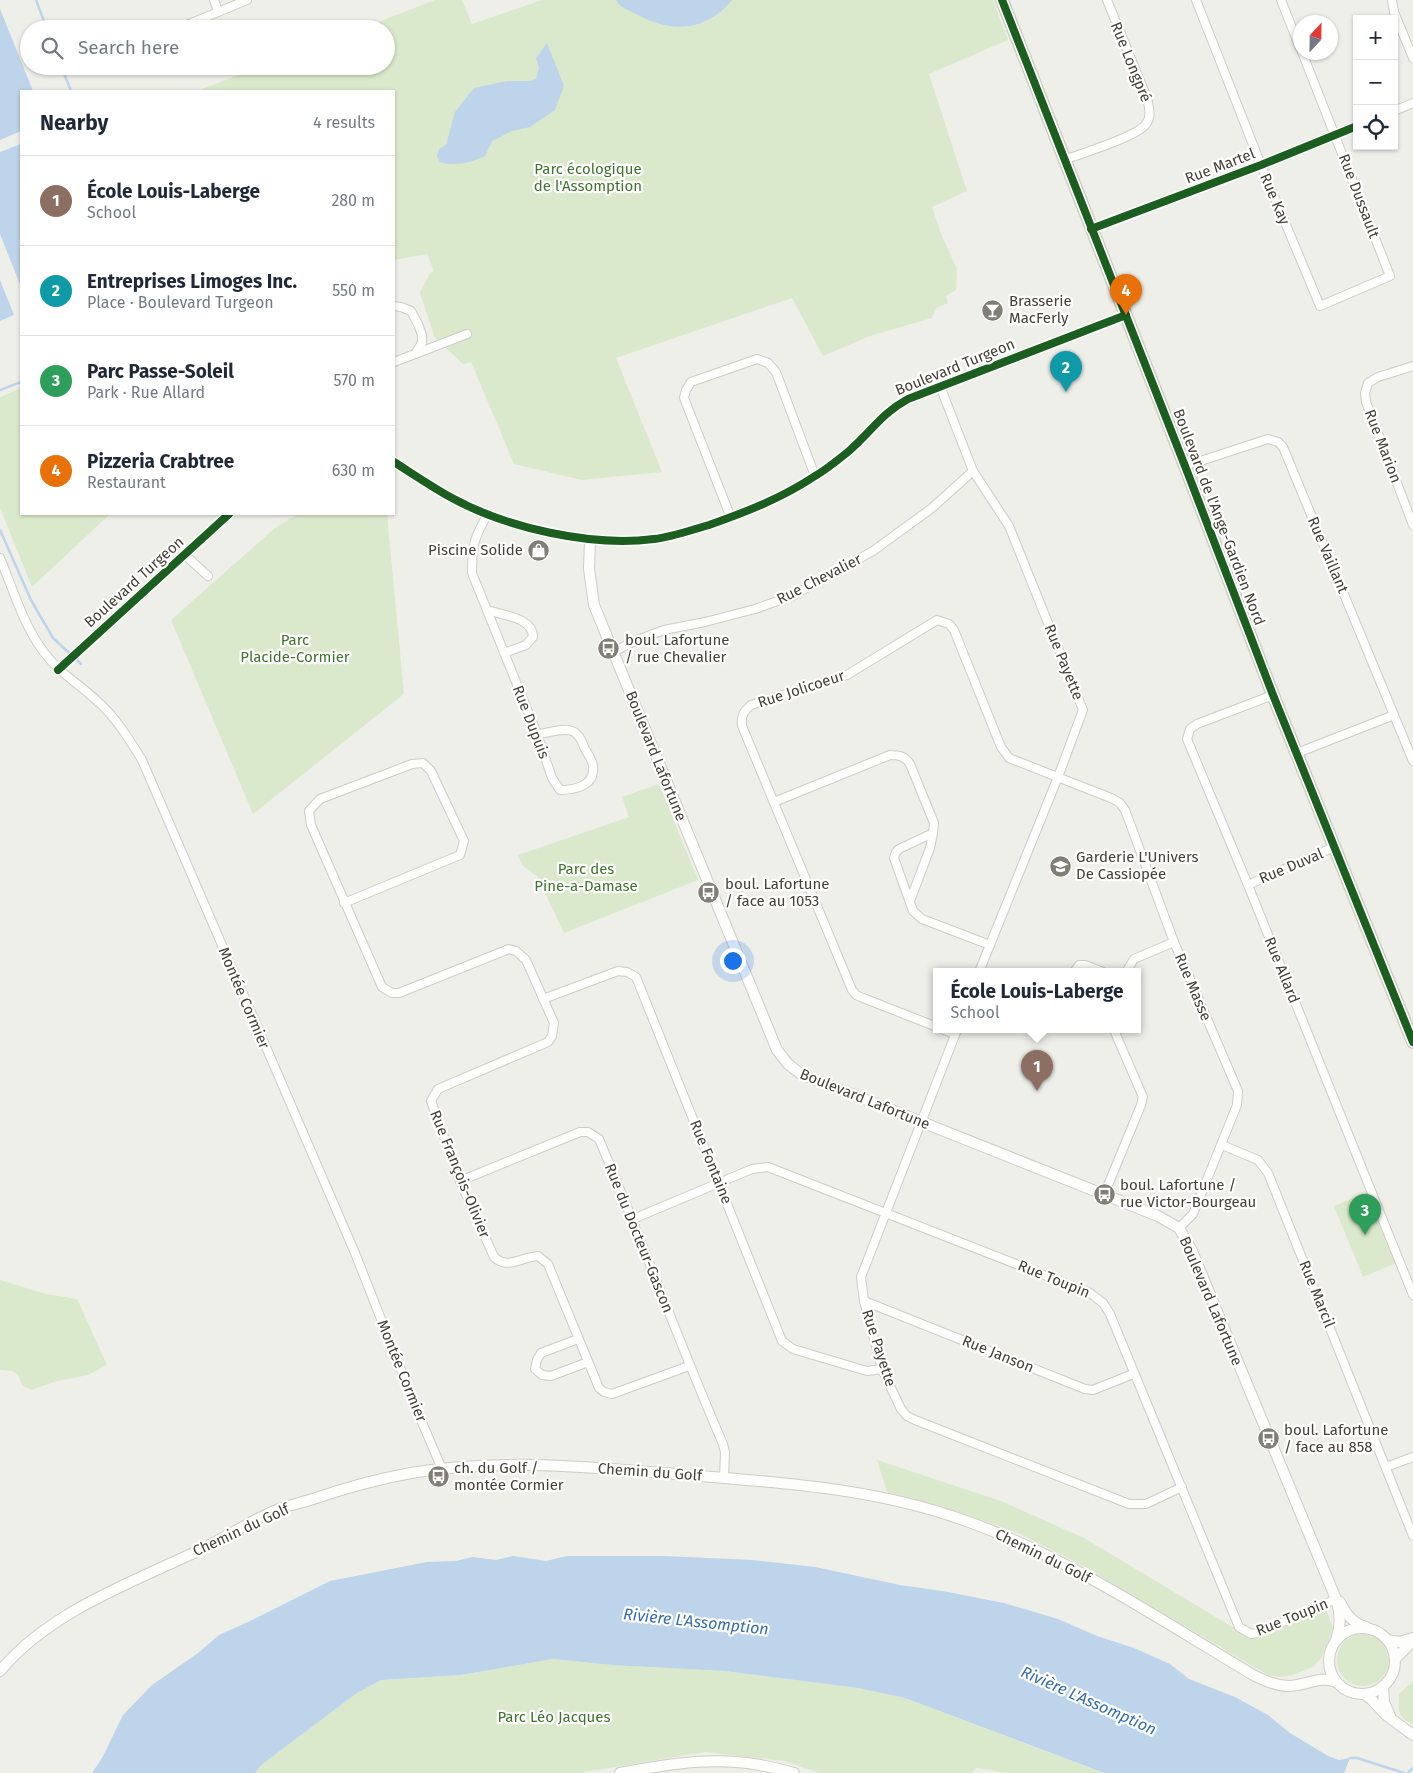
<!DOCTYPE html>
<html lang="en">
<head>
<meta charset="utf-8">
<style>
	:root { --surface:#fff; --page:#f6f6f7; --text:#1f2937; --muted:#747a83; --line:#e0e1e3; --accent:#0f766e }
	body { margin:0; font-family:"Fira Sans",sans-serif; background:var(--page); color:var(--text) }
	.controls { position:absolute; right:15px; top:15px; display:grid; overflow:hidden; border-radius:0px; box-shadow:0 1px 4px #0004 }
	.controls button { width:45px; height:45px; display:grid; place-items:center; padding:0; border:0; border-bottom:1px solid var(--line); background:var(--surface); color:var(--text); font:25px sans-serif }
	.compass { position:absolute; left:1293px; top:15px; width:45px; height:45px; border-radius:50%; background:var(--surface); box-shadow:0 1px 4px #0004; rotate:22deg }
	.you { position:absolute; left:732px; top:960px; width:18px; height:18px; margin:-12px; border:4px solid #fff; border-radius:50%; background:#1a73e8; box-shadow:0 0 0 8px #1a73e833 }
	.badge { display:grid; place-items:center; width:32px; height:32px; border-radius:50%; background:var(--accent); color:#fff; font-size:16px; font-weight:700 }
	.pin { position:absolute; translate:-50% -41px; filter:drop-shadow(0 1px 2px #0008) }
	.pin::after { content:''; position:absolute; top:26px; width:18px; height:15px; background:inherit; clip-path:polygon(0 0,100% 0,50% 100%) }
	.popup { position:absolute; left:933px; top:968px; width:208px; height:65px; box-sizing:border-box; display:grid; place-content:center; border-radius:0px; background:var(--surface); filter:drop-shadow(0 1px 4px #0005); font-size:16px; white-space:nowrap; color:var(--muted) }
	.popup b { font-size:19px; color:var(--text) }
	.popup::after { content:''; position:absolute; left:50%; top:100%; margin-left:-10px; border:10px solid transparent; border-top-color:var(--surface) }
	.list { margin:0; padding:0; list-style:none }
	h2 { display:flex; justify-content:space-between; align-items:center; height:65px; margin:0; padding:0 20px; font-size:21px }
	h2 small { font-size:16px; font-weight:400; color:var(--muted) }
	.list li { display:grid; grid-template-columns:32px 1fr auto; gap:15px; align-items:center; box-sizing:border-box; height:90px; padding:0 20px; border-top:1px solid var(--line) }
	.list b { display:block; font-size:19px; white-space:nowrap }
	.list p { margin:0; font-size:16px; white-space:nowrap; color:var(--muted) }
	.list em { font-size:16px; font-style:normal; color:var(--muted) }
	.icon { flex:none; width:28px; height:28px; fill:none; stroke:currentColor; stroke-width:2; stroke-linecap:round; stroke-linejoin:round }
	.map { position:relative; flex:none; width:1413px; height:1773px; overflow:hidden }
	.search { position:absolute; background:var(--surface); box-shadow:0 1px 4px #0004; left:20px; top:20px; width:375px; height:55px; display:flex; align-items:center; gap:12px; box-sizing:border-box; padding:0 18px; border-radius:28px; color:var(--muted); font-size:19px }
	.panel { position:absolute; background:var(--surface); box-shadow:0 1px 4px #0004; left:20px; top:90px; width:375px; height:425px; border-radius:0px }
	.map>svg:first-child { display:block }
	.green { fill:#dae9cb }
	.water { fill:#bdd4eb }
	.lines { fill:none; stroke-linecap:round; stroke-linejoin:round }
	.stream { stroke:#bdd4eb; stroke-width:2.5 }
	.minor-casing { stroke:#cdccc7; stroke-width:10 }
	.tertiary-casing { stroke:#cdccc7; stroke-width:12 }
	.secondary-casing { stroke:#ceccc1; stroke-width:14 }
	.minor { stroke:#fdfdfc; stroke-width:8 }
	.tertiary { stroke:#fdfdfc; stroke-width:10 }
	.secondary { stroke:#f5f5ef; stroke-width:11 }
	.cycleway-casing { stroke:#fff; stroke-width:11 }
	.cycleway { stroke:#1b5e20; stroke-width:8 }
	.labels { text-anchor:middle; stroke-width:4.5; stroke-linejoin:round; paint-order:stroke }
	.street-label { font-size:15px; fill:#454136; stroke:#fff }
	.park-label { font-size:15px; fill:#40732d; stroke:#fff }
	.poi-label { font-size:15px; fill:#454136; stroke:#fff; text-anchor:start }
	.water-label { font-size:16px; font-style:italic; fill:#376daa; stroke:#fff }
</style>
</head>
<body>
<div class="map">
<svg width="1413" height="1773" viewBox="0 0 1413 1773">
	<rect width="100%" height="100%" fill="#efefea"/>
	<g class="green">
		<path d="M 435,0 L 462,0 L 472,24 L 542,0 L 993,0 L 1008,40 L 929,74 L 967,191 L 932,207 L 942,236 L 957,269 L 956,290 L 946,296 L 948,303 L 936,308 L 932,318 L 870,336 L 823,356 L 792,298 L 616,358 L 662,472 L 582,480 L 514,464 L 471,362 L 463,364 L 435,338 L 420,293 L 430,273 L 434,271 L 427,254 L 394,260 L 394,91 L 197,91 L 262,66 L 386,66 L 386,29 L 360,29 Z"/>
		<path d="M 21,388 L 21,514 L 110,514 L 32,587 L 0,508 L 0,397 Z"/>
		<path d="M 298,514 L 387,514 L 404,694 L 253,814 L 171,620 L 275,528 Z"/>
		<path d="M 659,784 L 698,880 L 564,933 L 537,876 L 522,865 L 518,855 L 629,817 L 622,797 Z"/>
		<path d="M 1368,1192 L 1396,1263 L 1363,1277 L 1334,1206 Z"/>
		<path d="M 0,1280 L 46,1294 L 77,1299 L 107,1365 L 88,1375 L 57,1381 L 31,1390 L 22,1385 C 17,1370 15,1371 0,1370 Z"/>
		<path d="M 877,1460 L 1001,1501 L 1084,1538 L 1244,1634 L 1255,1636 L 1326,1608 L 1333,1629 L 1321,1659 L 1313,1667 L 1291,1676 L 1279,1677 L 1268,1675 L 1081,1565 L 1018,1533 L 950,1509 L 887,1492 Z"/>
		<circle cx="1363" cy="1660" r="26"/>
		<path d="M 553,1659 L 612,1665 L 724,1671 L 858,1688 L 905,1698 L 1103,1773 L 1008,1773 L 976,1768 L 972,1773 L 820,1773 L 784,1761 L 705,1752 L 579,1773 L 255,1773 L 260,1766 L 357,1693 L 381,1680 L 461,1675 Z"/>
		<path d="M 1413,1681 L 1413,1724 C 1396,1717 1399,1709 1399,1694 Z"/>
	</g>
	<g class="water">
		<path d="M 616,0 L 732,0 C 705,33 669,33 634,13 C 628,10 619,7 616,0 Z"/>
		<path d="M 0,9 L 33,91 L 21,91 L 21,131 L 0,140 Z"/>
		<path d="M 547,43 L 564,86 L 555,110 L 530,127 L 512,131 L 492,141 L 485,156 C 472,162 454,167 440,162 L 437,156 L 439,149 L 446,145 L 455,112 L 474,88 L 507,81 L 530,81 L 536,79 L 539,68 L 536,58 Z"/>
		<path d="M 21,144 L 21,287 L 0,234 L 0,152 Z"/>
		<path d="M 0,280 L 14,315 L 0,321 Z"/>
		<path d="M 513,1556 L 546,1561 L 567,1556 L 664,1556 L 753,1560 L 815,1567 L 900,1585 L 948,1592 L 1004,1603 L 1058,1619 L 1097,1636 L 1134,1648 L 1170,1664 L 1189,1679 L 1235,1697 L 1268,1715 L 1290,1733 L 1328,1756 L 1339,1760 L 1350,1758 L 1344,1773 L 1104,1773 L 905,1698 L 858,1688 L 724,1671 L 612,1665 L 553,1659 L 461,1675 L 381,1680 L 357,1693 L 260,1766 L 255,1773 L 92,1773 L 102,1758 L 123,1715 L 152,1685 L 198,1653 L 219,1635 L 248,1622 L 330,1581 L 427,1562 L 456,1561 L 472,1557 L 496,1560 Z"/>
	</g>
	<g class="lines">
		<g class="stream">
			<path d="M 36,0 L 47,29"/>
			<path d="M 61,66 L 71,91"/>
			<path d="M 0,390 L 21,382"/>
			<path d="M 0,530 L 31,600 L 53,638 L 81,664"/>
			<path d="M 1350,1758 L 1357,1758 L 1404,1773"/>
			<path d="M 1408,1773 L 1413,1768"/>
		</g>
		<defs>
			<g id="minor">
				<path d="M 214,0 L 218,11"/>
				<path d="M 1196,0 L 1261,165 L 1320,306 L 1390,276 L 1302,52"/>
				<path d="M 1281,0 L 1300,48"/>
				<path d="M 1392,0 L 1394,12 L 1413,58"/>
				<path d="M 177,29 L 247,0"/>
				<path d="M 1394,111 L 1413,103"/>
				<path d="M 1064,160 C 1080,154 1139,136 1146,124 C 1152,116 1149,107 1147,98 L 1107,0"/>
				<path d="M 1091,229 L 1261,165 L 1357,126"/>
				<path d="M 394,306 L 401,307 L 411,311 L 418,324 L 422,335 L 422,343 L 415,354 L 394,362"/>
				<path d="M 415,354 L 467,334"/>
				<path d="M 1413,366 L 1378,377 L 1368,383 L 1365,393 L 1366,402 L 1413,525"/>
				<path d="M 940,386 L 973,471 L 1009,526 L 1083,710 L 1058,777 L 979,972"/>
				<path d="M 394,462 C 413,474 432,487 452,498 C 507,528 591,547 654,539 C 672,537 691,530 709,525 C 746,512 782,498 815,476 C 827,469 838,460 849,451 C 870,433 882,413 908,399 L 1126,315"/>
				<path d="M 1185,466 L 1268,439 L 1278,442 L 1283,447 L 1413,761"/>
				<path d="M 488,514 C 474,537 472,546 472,573 L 537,734 L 552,778 L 560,790 C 574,790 595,786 593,767 C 593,761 588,754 585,749 C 582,742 579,733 572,731 C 561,727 548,734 537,734"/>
				<path d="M 731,518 L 684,398 L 686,390 L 691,382 L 757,359 L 768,363 L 776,372 L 815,476"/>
				<path d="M 185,555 L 208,576"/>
				<path d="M 0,558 C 13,589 23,624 43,651 C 59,673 77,682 96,700 C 115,716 129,739 142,760 L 355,1253 L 418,1413 L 442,1469"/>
				<path d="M 487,610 C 501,615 533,617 533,637 L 526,645 L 504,653"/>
				<path d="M 613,652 L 637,640 L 664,630 L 705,622 L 755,609 L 792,596 L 873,551 L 932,508 L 973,471"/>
				<path d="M 58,670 L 229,514"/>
				<path d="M 1273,695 L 1197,724 L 1190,729 L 1187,739 L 1248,885 L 1413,1295"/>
				<path d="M 1297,753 L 1394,715"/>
				<path d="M 774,802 L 890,755 C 899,755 905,756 910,764 L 934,823 L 933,833 L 899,849 L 896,852 L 894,858 L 913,911 L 922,919 L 990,945"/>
				<path d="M 1248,885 L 1334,847"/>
				<path d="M 910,901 L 930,848 L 933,833"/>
				<path d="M 344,903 L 460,855 L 464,841 L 431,771 L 423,763 L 412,764 L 320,799 L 309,811 L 311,825 L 382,987 L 392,993 L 399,993 L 509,949 L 516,951 L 526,960 L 554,1023 L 552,1036 L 548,1042 L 438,1089 L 431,1101 L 460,1181 L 494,1257 C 508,1270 521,1257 538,1256 L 548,1264 L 599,1388 L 604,1392 L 612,1394 L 689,1366"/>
				<path d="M 1074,972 L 1079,965 L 1085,965 L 1103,972"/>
				<path d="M 1126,972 L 1134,959 L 1174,942"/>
				<path d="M 543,999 L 618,971 L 627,972 L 636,977 L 782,1341 L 793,1349 L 867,1371 L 882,1369"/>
				<path d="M 937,1027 L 863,998 L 856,995 L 852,990 L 742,726 C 741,716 743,712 751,705 L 847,675 L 937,620 L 949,624 L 954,630 L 1001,747 L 1009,758 L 1111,798 L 1120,803 L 1125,810 L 1174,942 L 1238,1091 L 1237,1105 L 1193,1214 L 1179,1228"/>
				<path d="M 944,1030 L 955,1034"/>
				<path d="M 957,1030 L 861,1277 L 864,1301 L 882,1369 L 901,1409 L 907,1416 L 915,1420 L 1129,1504 L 1146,1504 L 1182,1487"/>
				<path d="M 1222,1145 L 1258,1160 L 1268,1173 L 1413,1536"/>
				<path d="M 460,1181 L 580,1132 L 588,1132 L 599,1139 C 642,1240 679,1343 723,1444 L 725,1452 L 724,1478"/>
				<path d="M 1104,1195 L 1141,1105 L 1143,1097 L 1114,1030"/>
				<path d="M 633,1219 L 752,1169 L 768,1167 L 1090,1293 L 1103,1303 L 1110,1314 L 1239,1627 L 1251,1634 L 1258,1633 L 1336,1599"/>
				<path d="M 864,1301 L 1085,1389 L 1093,1390 L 1133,1374"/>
				<path d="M 578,1339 L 541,1353 L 537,1360 L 535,1369 L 542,1375 L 551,1376 L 588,1362"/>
				<path d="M 1386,1467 L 1413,1457"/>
			</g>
			<g id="tertiary">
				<path d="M 590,540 L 589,569 L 594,605 L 777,1050 L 788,1064 L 801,1074 L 1158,1216 L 1179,1228 L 1192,1251 L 1336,1599 C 1341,1613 1341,1626 1336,1640"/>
				<path d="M 1340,1602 C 1345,1613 1354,1624 1366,1627"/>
				<circle cx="1362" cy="1661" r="33"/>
				<path d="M 1388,1640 L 1399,1642 L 1413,1638"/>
				<path d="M 1395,1659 L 1413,1641"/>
				<path d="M 0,1671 C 50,1611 133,1582 202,1549 C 226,1537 249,1522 274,1511 C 286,1506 300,1503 313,1499 C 345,1488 378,1479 411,1473 C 498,1458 588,1467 675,1474 C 774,1482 875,1487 969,1522 C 1071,1559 1162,1621 1255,1676 C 1266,1681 1277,1686 1289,1686 C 1304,1686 1322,1675 1336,1682"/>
				<path d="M 1383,1686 L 1384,1702 L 1390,1716"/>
				<path d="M 1364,1694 L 1371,1699 L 1386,1715 L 1413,1735"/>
				<path d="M 620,1773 C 657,1766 698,1759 736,1762 C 756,1763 775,1768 794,1773"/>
			</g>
			<path id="secondary" d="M 1002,0 L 1185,466 L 1273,695 L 1413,1042"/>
		</defs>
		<use href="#minor" class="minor-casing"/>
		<use href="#tertiary" class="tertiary-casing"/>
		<use href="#secondary" class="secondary-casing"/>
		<use href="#minor" class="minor"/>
		<use href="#tertiary" class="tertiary"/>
		<use href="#secondary" class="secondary"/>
		<defs>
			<g id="cycleway">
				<path d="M 1002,0 L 1185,466 L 1273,695 L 1413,1042"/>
				<path d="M 1091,229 L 1261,165 L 1357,126"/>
				<path d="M 394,462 C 413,474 432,487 452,498 C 507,528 591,547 654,539 C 672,537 691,530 709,525 C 746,512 782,498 815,476 C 827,469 838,460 849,451 C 870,433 882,413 908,399 L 1126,315"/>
				<path d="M 58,670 L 229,514"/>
			</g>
		</defs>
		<use href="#cycleway" class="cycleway-casing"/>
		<use href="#cycleway" class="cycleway"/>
	</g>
	<defs>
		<symbol id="bar-disc" viewBox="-11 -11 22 22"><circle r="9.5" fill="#807e75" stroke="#fff"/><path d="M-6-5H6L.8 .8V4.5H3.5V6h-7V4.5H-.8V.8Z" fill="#fff"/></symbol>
		<symbol id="shop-disc" viewBox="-11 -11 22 22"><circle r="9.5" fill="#807e75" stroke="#fff"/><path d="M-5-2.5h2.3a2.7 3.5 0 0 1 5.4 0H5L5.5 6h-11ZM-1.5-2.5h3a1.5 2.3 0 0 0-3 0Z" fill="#fff"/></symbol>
		<symbol id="bus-disc" viewBox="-11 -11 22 22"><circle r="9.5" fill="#807e75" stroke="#fff"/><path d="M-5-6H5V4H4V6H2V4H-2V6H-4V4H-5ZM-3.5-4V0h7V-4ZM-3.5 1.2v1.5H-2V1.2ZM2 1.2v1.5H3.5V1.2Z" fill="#fff"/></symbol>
		<symbol id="school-disc" viewBox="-11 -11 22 22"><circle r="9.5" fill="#807e75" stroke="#fff"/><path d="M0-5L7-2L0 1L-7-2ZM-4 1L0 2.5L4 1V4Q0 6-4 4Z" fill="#fff"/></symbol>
	</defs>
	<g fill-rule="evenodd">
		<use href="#bar-disc" x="980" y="298" width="25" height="25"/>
		<use href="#shop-disc" x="526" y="538" width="25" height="25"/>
		<use href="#bus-disc" x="596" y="636" width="25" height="25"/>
		<use href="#school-disc" x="1048" y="854" width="25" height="25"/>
		<use href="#bus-disc" x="696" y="880" width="25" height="25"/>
		<use href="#bus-disc" x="1092" y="1182" width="25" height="25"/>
		<use href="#bus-disc" x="1256" y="1426" width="25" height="25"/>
		<use href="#bus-disc" x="426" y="1464" width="25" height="25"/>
	</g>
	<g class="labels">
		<g class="street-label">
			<text transform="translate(1131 62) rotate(68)" y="5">Rue Longpré</text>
			<text transform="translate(1220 166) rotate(-21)" y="5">Rue Martel</text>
			<text transform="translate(1359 196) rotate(69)" y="5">Rue Dussault</text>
			<text transform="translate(1275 199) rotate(67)" y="5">Rue Kay</text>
			<text transform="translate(955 367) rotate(-22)" y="5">Boulevard Turgeon</text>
			<text transform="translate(1383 446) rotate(69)" y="5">Rue Marion</text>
			<text transform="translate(1219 517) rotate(69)" y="5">Boulevard de l'Ange-Gardien Nord</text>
			<text transform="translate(1328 555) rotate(67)" y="5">Rue Vaillant</text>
			<text transform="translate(819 579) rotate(-27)" y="5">Rue Chevalier</text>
			<text transform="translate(134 582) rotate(-42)" y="5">Boulevard Turgeon</text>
			<text transform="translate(1064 662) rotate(68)" y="5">Rue Payette</text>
			<text transform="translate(801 689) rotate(-18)" y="5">Rue Jolicoeur</text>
			<text transform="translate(531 722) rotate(69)" y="5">Rue Dupuis</text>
			<text transform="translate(656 756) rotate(68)" y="5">Boulevard Lafortune</text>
			<text transform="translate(1291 866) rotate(-23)" y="5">Rue Duval</text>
			<text transform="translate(1282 970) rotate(68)" y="5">Rue Allard</text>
			<text transform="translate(1193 987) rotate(67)" y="5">Rue Masse</text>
			<text transform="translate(244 998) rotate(67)" y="5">Montée Cormier</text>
			<text transform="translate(865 1099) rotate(22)" y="5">Boulevard Lafortune</text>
			<text transform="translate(711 1162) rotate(68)" y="5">Rue Fontaine</text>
			<text transform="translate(460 1174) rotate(68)" y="5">Rue François-Olivier</text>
			<text transform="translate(639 1238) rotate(68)" y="5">Rue du Docteur-Gascon</text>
			<text transform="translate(1054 1279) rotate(22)" y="5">Rue Toupin</text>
			<text transform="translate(1317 1294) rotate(68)" y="5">Rue Marcil</text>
			<text transform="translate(1211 1301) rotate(67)" y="5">Boulevard Lafortune</text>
			<text transform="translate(879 1348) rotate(72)" y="5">Rue Payette</text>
			<text transform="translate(998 1354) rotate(22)" y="5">Rue Janson</text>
			<text transform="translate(402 1371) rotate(68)" y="5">Montée Cormier</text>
			<text transform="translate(650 1472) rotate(4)" y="5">Chemin du Golf</text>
			<text transform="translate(241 1530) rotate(-25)" y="5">Chemin du Golf</text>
			<text transform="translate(1043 1556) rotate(26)" y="5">Chemin du Golf</text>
			<text transform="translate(1292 1617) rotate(-22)" y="5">Rue Toupin</text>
		</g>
		<g class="park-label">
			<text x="588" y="174">Parc écologique<tspan x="588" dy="17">de l'Assomption</tspan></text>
			<text x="295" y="645">Parc<tspan x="295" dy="17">Placide-Cormier</tspan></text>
			<text x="586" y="874">Parc des<tspan x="586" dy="17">Pine-a-Damase</tspan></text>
			<text x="554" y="1722">Parc Léo Jacques</text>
		</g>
		<g class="poi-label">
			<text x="1009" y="306">Brasserie<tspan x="1009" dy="17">MacFerly</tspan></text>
			<text x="523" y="555" text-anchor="end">Piscine Solide</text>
			<text x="625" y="645">boul. Lafortune<tspan x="625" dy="17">/ rue Chevalier</tspan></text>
			<text x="1076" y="862">Garderie L'Univers<tspan x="1076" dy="17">De Cassiopée</tspan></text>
			<text x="725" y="889">boul. Lafortune<tspan x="725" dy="17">/ face au 1053</tspan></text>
			<text x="1120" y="1190">boul. Lafortune /<tspan x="1120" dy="17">rue Victor-Bourgeau</tspan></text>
			<text x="1284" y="1435">boul. Lafortune<tspan x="1284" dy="17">/ face au 858</tspan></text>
			<text x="454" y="1473">ch. du Golf /<tspan x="454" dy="17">montée Cormier</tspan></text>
		</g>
		<g class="water-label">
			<text transform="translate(696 1621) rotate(6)" y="6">Rivière L'Assomption</text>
			<text transform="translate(1089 1700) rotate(24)" y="6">Rivière L'Assomption</text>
		</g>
	</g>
</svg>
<div class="controls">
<button>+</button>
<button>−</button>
<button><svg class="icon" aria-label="locate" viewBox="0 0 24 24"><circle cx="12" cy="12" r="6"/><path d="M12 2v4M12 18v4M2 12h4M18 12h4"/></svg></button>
</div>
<svg class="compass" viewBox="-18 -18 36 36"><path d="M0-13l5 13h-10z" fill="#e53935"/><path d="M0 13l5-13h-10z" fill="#747a83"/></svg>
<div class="you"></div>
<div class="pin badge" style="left:1037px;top:1091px;background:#8d6e63">1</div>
<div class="popup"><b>École Louis-Laberge</b>School</div>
<div class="pin badge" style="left:1066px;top:392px;background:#0f9aa8">2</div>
<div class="pin badge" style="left:1365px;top:1235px;background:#2e9e5b">3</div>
<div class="pin badge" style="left:1126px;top:315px;background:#e8710a">4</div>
<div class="search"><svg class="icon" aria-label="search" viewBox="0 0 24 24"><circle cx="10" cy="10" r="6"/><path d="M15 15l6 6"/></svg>Search here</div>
<section class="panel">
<h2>Nearby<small>4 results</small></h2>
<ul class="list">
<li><span class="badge" style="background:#8d6e63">1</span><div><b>École Louis-Laberge</b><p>School</p></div><em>280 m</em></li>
<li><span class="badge" style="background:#0f9aa8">2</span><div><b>Entreprises Limoges Inc.</b><p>Place · Boulevard Turgeon</p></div><em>550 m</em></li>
<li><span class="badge" style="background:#2e9e5b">3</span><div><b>Parc Passe-Soleil</b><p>Park · Rue Allard</p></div><em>570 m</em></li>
<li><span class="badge" style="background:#e8710a">4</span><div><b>Pizzeria Crabtree</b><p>Restaurant</p></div><em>630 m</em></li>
</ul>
</section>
</div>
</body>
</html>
